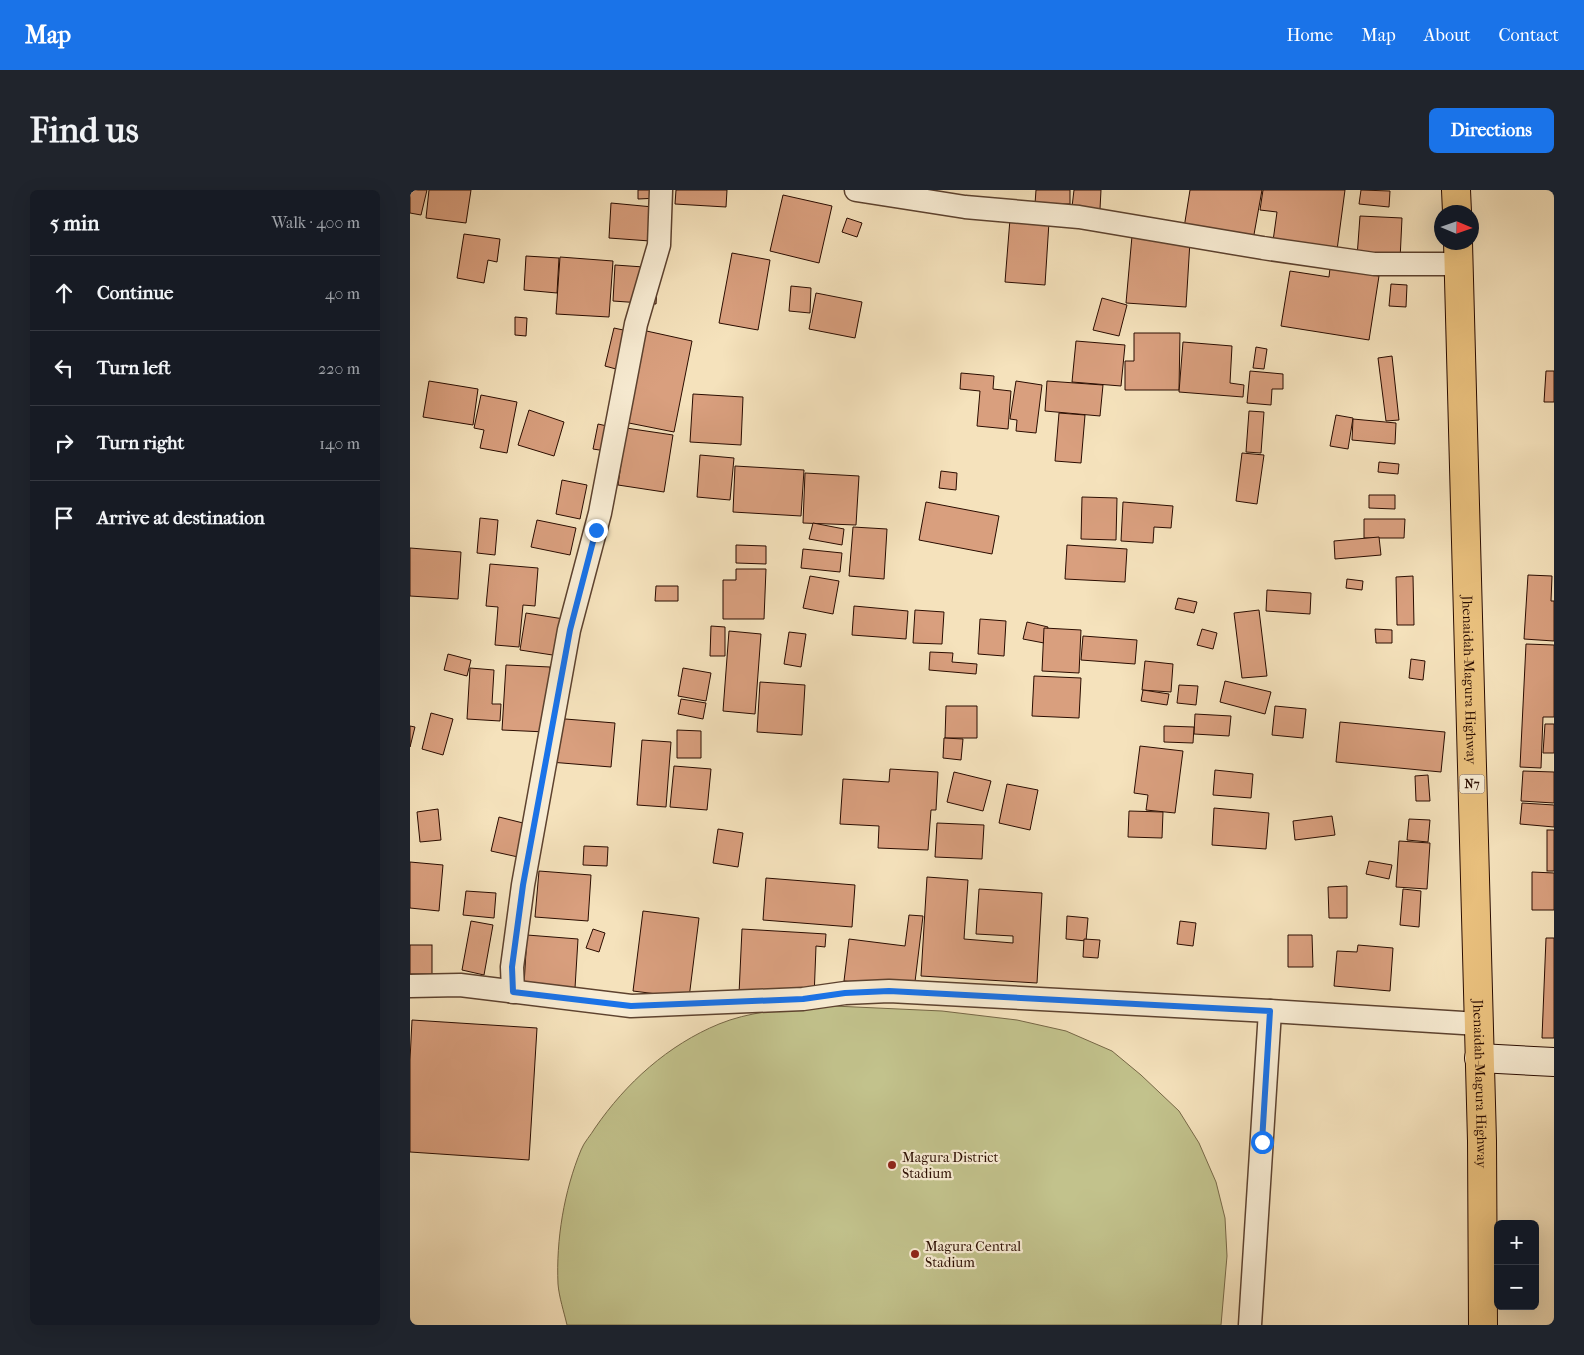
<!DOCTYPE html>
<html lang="en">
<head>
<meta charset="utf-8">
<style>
	:root { --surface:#171b24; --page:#20242c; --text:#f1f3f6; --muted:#9ea1a6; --line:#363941; --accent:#1a73e8 }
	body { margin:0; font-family:"IM FELL French Canon",serif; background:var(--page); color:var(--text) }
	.controls { position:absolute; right:15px; bottom:15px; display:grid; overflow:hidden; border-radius:8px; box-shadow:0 5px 20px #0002 }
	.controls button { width:45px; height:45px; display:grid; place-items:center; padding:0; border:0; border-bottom:1px solid var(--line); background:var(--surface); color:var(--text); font:25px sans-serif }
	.compass { position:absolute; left:1024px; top:15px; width:45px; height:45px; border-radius:50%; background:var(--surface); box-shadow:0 5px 20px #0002; rotate:92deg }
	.stop { position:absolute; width:15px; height:15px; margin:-11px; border:4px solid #1a73e8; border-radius:50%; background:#fff }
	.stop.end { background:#1a73e8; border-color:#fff; box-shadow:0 1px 5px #0008 }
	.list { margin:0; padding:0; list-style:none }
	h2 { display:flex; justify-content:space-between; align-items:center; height:65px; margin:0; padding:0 20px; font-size:21px }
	h2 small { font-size:16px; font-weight:400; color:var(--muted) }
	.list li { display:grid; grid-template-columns:32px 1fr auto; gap:15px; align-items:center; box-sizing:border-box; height:75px; padding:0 20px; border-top:1px solid var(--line) }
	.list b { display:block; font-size:19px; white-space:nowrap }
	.list em { font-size:16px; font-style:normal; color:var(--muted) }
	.icon { flex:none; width:28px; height:28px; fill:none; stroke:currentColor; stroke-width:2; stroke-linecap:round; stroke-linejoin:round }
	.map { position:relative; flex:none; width:1144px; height:1135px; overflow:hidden; border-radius:8px }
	header { display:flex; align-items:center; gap:30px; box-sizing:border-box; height:70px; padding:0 25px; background:var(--accent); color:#fff }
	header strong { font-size:24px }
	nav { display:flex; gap:28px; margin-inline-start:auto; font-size:18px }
	.intro { display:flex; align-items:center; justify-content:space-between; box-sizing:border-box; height:120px; padding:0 30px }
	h1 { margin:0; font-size:35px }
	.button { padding:12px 22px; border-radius:8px; background:var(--accent); color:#fff; font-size:18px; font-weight:700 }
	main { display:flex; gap:30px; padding:0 30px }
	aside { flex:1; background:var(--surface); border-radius:8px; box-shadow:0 5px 20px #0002 }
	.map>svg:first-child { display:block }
	.green { fill:#c2c28c; stroke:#766746 }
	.building { fill:#d99f7e; stroke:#2a0c00 }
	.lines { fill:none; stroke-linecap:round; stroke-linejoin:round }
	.minor-casing { stroke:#5d422f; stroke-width:25 }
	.secondary-casing { stroke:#2a0c00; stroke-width:30 }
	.trunk-casing { stroke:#2a0c00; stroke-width:30 }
	.minor { stroke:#f8ecd3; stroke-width:22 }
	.secondary { stroke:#f8ecd3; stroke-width:28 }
	.trunk { stroke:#eac17e; stroke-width:28 }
	.route { stroke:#1a73e8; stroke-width:6 }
	.poi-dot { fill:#8f2418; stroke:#f8ecd3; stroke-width:2 }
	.labels { text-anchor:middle; stroke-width:4.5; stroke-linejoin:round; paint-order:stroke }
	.shield { fill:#f8ecd3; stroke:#684f3f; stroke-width:1 }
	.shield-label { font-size:12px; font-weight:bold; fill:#2a0c00 }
	.street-label { font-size:14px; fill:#2a0c00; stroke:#f8ecd3 }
	.poi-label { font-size:14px; fill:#2a0c00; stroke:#f8ecd3; text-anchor:start }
</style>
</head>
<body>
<header>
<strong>Map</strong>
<nav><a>Home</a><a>Map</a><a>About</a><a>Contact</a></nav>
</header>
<div class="intro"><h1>Find us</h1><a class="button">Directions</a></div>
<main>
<aside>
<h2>5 min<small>Walk · 400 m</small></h2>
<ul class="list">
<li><svg class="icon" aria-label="ahead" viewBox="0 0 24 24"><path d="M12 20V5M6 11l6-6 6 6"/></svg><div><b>Continue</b></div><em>40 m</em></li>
<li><svg class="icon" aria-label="left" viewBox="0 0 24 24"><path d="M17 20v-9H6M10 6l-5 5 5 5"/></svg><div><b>Turn left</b></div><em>220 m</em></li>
<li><svg class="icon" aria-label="right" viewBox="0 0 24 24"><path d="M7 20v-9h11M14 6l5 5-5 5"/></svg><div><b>Turn right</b></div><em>140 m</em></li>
<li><svg class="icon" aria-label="arrive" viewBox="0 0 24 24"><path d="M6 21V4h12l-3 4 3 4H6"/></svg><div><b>Arrive at destination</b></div></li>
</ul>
</aside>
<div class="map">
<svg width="1144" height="1135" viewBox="0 0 1144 1135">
	<rect width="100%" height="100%" fill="#f5e2bc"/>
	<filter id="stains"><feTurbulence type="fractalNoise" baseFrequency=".004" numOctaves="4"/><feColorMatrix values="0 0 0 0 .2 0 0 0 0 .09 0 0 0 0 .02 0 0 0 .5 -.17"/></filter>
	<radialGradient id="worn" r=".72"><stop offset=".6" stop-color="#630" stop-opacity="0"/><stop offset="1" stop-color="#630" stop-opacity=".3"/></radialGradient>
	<path class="green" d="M 402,815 L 532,821 L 607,830 L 656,841 L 702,861 L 731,885 L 769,921 L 789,953 L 806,992 L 815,1028 L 817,1066 L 811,1135 L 157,1135 C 154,1122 149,1107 148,1094 C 146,1050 154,1001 171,960 C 174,952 181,945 185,938 C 216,893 258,855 309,834 C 338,822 371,820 402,815 Z"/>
	<g class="building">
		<path d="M 0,0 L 17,0 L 11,25 L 0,23 Z"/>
		<path d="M 19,0 L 61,0 L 56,33 L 16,28 Z"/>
		<path d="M 228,0 L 249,0 L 249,8 L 228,9 Z"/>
		<path d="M 266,0 L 317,0 L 316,17 L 265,14 Z"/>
		<path d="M 626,0 L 660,0 L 660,14 L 625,14 Z"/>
		<path d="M 664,0 L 691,0 L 690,19 L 662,17 Z"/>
		<path d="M 780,0 L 852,0 L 843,50 L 774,38 Z"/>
		<path d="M 853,0 L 935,0 L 927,60 L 863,51 L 867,22 L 850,20 Z"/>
		<path d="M 951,0 L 980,1 L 979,17 L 949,14 Z"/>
		<path d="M 373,5 L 422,16 L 409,73 L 360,61 Z"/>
		<path d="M 201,13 L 243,17 L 240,51 L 199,48 Z"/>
		<path d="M 950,26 L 992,28 L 990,70 L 947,67 Z"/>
		<path d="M 437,28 L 452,33 L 447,47 L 432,42 Z"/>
		<path d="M 600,29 L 639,32 L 635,95 L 595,92 Z"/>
		<path d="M 54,44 L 90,49 L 87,72 L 78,70 L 74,93 L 47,88 Z"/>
		<path d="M 722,46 L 780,51 L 776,117 L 716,113 Z"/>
		<path d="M 322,63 L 360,70 L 348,140 L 309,133 Z"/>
		<path d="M 116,66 L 149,68 L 147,103 L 114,100 Z"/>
		<path d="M 150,67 L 203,71 L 199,127 L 146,124 Z"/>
		<path d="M 205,75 L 248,78 L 246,114 L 203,111 Z"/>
		<path d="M 920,78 L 969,86 L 959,150 L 871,136 L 880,81 L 919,87 Z"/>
		<path d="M 981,94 L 997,95 L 996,117 L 979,116 Z"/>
		<path d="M 381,96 L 401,98 L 400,123 L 379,121 Z"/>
		<path d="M 406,103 L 452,112 L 445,148 L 399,139 Z"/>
		<path d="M 692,108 L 717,115 L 709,146 L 683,140 Z"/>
		<path d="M 105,127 L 117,128 L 116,146 L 105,145 Z"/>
		<path d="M 204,138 L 227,143 L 217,182 L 195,176 Z"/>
		<path d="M 232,140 L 282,151 L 264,242 L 214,232 Z"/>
		<path d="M 724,143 L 770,143 L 769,200 L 715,200 L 715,171 L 724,171 Z"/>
		<path d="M 666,151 L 715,155 L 711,196 L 662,192 Z"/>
		<path d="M 773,152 L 822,156 L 820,193 L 834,195 L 833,207 L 769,202 Z"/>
		<path d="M 846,157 L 857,159 L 854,179 L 843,178 Z"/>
		<path d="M 982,166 L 989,230 L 976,231 L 968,168 Z"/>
		<path d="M 840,181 L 873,184 L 873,199 L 862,199 L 861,215 L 837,213 Z"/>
		<path d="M 1136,181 L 1144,181 L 1144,212 L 1134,212 Z"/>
		<path d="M 551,183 L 584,186 L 583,199 L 601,201 L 598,239 L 567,236 L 570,201 L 550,199 Z"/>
		<path d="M 19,191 L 68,199 L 63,235 L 13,227 Z"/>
		<path d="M 606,191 L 632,195 L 626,243 L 606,241 L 607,230 L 600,229 Z"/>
		<path d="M 637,191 L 693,195 L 690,226 L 635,221 Z"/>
		<path d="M 283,204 L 333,207 L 331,255 L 280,252 Z"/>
		<path d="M 71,205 L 107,212 L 97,263 L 70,258 L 74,240 L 64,238 Z"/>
		<path d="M 119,220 L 154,232 L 144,266 L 108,255 Z"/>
		<path d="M 839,221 L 854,222 L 851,263 L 836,262 Z"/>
		<path d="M 649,223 L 675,225 L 671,273 L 645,271 Z"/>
		<path d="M 926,225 L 943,228 L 938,259 L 920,256 Z"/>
		<path d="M 943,229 L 986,233 L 985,254 L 942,250 Z"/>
		<path d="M 188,234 L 206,238 L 202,262 L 183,259 Z"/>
		<path d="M 216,238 L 263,245 L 254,302 L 208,295 Z"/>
		<path d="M 832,263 L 854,265 L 847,314 L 826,311 Z"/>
		<path d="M 290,265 L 324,268 L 320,310 L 287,307 Z"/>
		<path d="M 969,272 L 989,274 L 988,284 L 968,282 Z"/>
		<path d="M 325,276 L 394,280 L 391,326 L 323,322 Z"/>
		<path d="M 531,281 L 547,283 L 546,300 L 529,298 Z"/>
		<path d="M 395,283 L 449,286 L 446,335 L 393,333 Z"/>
		<path d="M 152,290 L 177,295 L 170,329 L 146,324 Z"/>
		<path d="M 959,305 L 985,305 L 985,319 L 959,318 Z"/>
		<path d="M 672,307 L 707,308 L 706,350 L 671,349 Z"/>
		<path d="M 516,312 L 589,326 L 582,364 L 509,350 Z"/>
		<path d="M 713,312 L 763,316 L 761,338 L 744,337 L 743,353 L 711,351 Z"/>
		<path d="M 70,328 L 88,330 L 85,365 L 67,363 Z"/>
		<path d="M 954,329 L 995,329 L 994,348 L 954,348 Z"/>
		<path d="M 127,330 L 166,338 L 160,365 L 121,357 Z"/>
		<path d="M 403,333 L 434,339 L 432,355 L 399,349 Z"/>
		<path d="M 443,337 L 477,339 L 474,389 L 439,386 Z"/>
		<path d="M 969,347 L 971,365 L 925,369 L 924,351 Z"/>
		<path d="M 326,355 L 356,356 L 356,374 L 326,373 Z"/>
		<path d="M 657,355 L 717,359 L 715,392 L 655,389 Z"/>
		<path d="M 0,358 L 51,362 L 48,409 L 0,406 Z"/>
		<path d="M 393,359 L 432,363 L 430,382 L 391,378 Z"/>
		<path d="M 80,374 L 128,378 L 125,416 L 113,415 L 109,457 L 85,455 L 88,417 L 76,416 Z"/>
		<path d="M 326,379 L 356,379 L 354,429 L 313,429 L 313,390 L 326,390 Z"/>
		<path d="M 1118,385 L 1142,386 L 1141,411 L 1144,411 L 1144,451 L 1114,449 Z"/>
		<path d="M 400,386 L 429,391 L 423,424 L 393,418 Z"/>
		<path d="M 1003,386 L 1004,435 L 987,435 L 986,387 Z"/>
		<path d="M 937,389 L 953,391 L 952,400 L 936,398 Z"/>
		<path d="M 246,396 L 268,396 L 268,411 L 245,411 Z"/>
		<path d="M 857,400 L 901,403 L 900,424 L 856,421 Z"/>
		<path d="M 768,408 L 787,412 L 784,423 L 765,419 Z"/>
		<path d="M 444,416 L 498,421 L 496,449 L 442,445 Z"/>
		<path d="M 505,420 L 534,422 L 532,454 L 503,453 Z"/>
		<path d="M 849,420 L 857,486 L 832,488 L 824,423 Z"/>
		<path d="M 116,423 L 160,430 L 162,468 L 110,460 Z"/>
		<path d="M 570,429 L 596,431 L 594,466 L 568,464 Z"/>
		<path d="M 617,432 L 638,437 L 634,453 L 613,449 Z"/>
		<path d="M 301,436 L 315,437 L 315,466 L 300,466 Z"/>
		<path d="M 634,438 L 671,440 L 669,483 L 632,481 Z"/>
		<path d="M 792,439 L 807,443 L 803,459 L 787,455 Z"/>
		<path d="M 965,439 L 982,440 L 982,453 L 966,453 Z"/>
		<path d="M 319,441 L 351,444 L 345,524 L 313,521 Z"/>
		<path d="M 379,442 L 396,444 L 391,477 L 374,474 Z"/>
		<path d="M 673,446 L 727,450 L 725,474 L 671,470 Z"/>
		<path d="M 1116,454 L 1144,455 L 1144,527 L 1133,527 L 1131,578 L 1110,577 Z"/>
		<path d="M 520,462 L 543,463 L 542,472 L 567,474 L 566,484 L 519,480 Z"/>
		<path d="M 38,464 L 61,470 L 57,486 L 34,480 Z"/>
		<path d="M 1001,469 L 1015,471 L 1013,490 L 999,488 Z"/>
		<path d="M 735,471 L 763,474 L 761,502 L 732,500 Z"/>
		<path d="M 96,475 L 140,477 L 136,542 L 92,540 Z"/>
		<path d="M 60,478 L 84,480 L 82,514 L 91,514 L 90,531 L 57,529 Z"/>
		<path d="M 273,478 L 301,483 L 296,511 L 268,506 Z"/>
		<path d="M 624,486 L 671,488 L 669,528 L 622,526 Z"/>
		<path d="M 815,491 L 861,502 L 855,524 L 810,512 Z"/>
		<path d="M 350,492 L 395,495 L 392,545 L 347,542 Z"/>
		<path d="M 769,495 L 788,496 L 786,515 L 767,513 Z"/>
		<path d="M 733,500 L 759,504 L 757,515 L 731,511 Z"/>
		<path d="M 271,509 L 296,513 L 293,529 L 268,524 Z"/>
		<path d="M 536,516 L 567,516 L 567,548 L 535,548 Z"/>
		<path d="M 865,516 L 896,519 L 893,548 L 862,545 Z"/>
		<path d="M 21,523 L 43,529 L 33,565 L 12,559 Z"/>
		<path d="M 785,524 L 821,526 L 819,546 L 784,544 Z"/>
		<path d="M 143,528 L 205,533 L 201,577 L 140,572 Z"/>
		<path d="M 930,532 L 1035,542 L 1031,582 L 926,572 Z"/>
		<path d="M 1135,534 L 1144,534 L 1144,563 L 1133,563 Z"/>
		<path d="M 0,536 L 5,537 L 0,557 Z"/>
		<path d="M 754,536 L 784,537 L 783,553 L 754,552 Z"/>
		<path d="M 267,540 L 291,541 L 291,568 L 267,568 Z"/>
		<path d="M 534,548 L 553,549 L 551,570 L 533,568 Z"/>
		<path d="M 232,550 L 261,552 L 256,617 L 227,615 Z"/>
		<path d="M 730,556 L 773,561 L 765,623 L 736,620 L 738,605 L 724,603 Z"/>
		<path d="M 264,576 L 301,579 L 297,620 L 260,617 Z"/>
		<path d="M 480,579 L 528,582 L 526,620 L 521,620 L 518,660 L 468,658 L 469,636 L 430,634 L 433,589 L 479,592 Z"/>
		<path d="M 805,580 L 843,584 L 841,608 L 803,605 Z"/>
		<path d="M 1113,581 L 1144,582 L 1144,613 L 1111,611 Z"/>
		<path d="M 544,582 L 581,591 L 573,621 L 537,612 Z"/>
		<path d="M 1018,585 L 1020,611 L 1006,611 L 1005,586 Z"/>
		<path d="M 597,594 L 628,600 L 620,640 L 589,633 Z"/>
		<path d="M 1112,613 L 1144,615 L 1144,637 L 1110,634 Z"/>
		<path d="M 804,618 L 859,623 L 856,659 L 802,655 Z"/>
		<path d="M 28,619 L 31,650 L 10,652 L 7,622 Z"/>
		<path d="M 719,621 L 753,622 L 752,648 L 718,647 Z"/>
		<path d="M 922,626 L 925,645 L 885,650 L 883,631 Z"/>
		<path d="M 89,627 L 125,636 L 117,669 L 81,661 Z"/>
		<path d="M 999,629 L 1020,630 L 1018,652 L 997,650 Z"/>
		<path d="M 527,633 L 574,635 L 572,669 L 525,667 Z"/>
		<path d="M 308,639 L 333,643 L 328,677 L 303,673 Z"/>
		<rect x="1137" y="640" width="7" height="41"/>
		<path d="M 989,651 L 1020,653 L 1017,699 L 986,697 Z"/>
		<path d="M 174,656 L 198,657 L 197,676 L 173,675 Z"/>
		<path d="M 959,671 L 982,675 L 979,689 L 956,684 Z"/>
		<path d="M 0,672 L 33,675 L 29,721 L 0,718 Z"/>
		<path d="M 129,681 L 181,685 L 178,731 L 125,727 Z"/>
		<path d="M 1122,682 L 1144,683 L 1144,720 L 1122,720 Z"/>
		<path d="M 517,687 L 558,690 L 554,749 L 603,753 L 603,746 L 566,744 L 569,699 L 632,703 L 627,793 L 511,786 Z"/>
		<path d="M 356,688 L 445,695 L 442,737 L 353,730 Z"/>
		<path d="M 937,696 L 937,728 L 919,728 L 918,697 Z"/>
		<path d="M 993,699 L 1011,701 L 1009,737 L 990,735 Z"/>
		<path d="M 56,701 L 86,703 L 84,728 L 53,725 Z"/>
		<path d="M 233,721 L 289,728 L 279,808 L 223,801 Z"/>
		<path d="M 499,725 L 513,726 L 504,800 L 434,791 L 439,749 L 495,756 Z"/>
		<path d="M 657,726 L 678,728 L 676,751 L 656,749 Z"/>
		<path d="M 61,731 L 83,735 L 74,785 L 52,780 Z"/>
		<path d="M 770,731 L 786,733 L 783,756 L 767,754 Z"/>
		<path d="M 183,739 L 195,743 L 189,762 L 176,758 Z"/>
		<path d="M 332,739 L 416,744 L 415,757 L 406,756 L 404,808 L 329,804 Z"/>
		<path d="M 117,745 L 168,749 L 165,798 L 114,795 Z"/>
		<path d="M 878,745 L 902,745 L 903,777 L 878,777 Z"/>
		<path d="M 1136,748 L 1144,748 L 1144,848 L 1132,848 Z"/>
		<path d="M 674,749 L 690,750 L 688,768 L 673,767 Z"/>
		<rect x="0" y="755" width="22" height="29"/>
		<path d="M 948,755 L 983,758 L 980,801 L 924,796 L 927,761 L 947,762 Z"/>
		<path d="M 2,830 L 127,838 L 119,970 L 0,962 L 0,870 Z"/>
	</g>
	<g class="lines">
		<defs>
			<g id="minor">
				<path d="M 446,0 L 555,17 L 669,27 L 853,58 L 964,74 L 1048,74"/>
				<path d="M 0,796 L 50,795 L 221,816 L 393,809 L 435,803 L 479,801 L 860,821 L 1069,834"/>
				<path d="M 103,802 L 102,777 L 113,695 L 159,440 L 190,323 L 226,134 L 249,55 L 251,0"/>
				<path d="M 840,1135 L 860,821"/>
			</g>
			<path id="secondary" d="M 1069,868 L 1144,872"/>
			<g id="trunk">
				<path d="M 1046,0 L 1047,22"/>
				<path id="s1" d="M 1048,52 L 1072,951 L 1073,1135"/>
			</g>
		</defs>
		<use href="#minor" class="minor-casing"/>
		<use href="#secondary" class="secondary-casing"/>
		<use href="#trunk" class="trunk-casing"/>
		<use href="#minor" class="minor"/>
		<use href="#secondary" class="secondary"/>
		<use href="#trunk" class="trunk"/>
	</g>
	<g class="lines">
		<path class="route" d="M 186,340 L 160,440 L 113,695 L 102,777 L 103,802 L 221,816 L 393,809 L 435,803 L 479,801 L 860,821 L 852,952"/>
	</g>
	<g class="poi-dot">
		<circle cx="482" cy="975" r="5"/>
		<circle cx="505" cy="1064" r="5"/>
	</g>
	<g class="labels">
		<rect class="shield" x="1049.5" y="584.5" width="25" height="19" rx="4"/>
		<g class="shield-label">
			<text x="1062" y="598">N7</text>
		</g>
		<g class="street-label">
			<text dy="5" stroke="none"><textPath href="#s1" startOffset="438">Jhenaidah-Magura Highway</textPath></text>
			<text dy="5" stroke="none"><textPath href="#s1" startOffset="842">Jhenaidah-Magura Highway</textPath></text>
		</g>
		<g class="poi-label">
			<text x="492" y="972">Magura District<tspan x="492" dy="16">Stadium</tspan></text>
			<text x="515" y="1061">Magura Central<tspan x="515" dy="16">Stadium</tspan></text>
		</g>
	</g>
	<rect width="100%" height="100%" filter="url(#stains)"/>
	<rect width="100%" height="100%" fill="url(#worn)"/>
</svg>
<div class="controls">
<button>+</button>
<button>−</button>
</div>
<svg class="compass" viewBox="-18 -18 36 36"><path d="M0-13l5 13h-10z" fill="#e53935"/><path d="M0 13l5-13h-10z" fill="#9ea1a6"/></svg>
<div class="stop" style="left:852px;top:952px"></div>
<div class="stop end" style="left:186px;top:340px"></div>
</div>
</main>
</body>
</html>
